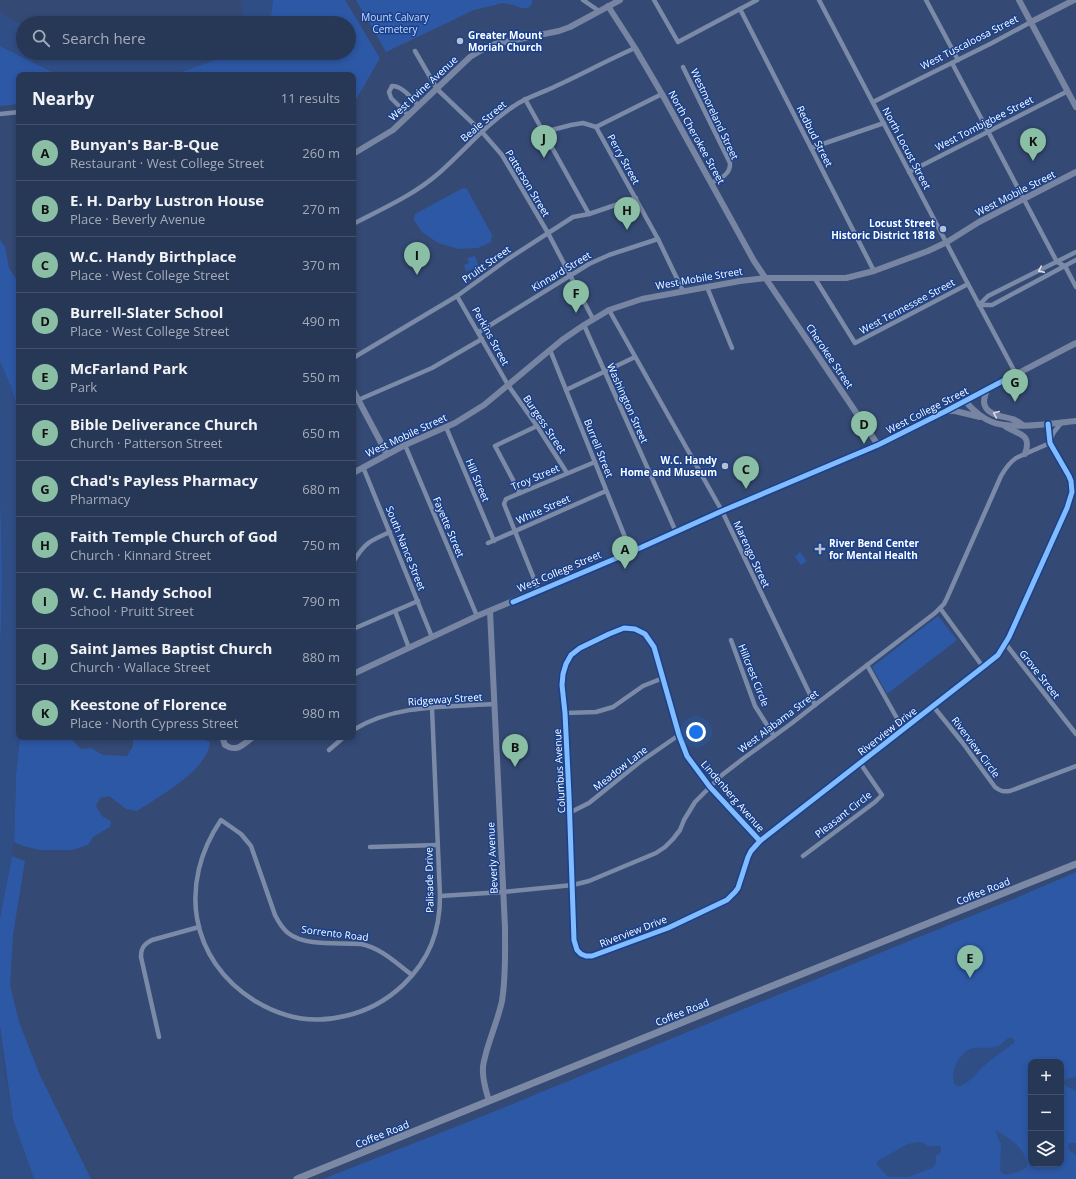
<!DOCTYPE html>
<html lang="en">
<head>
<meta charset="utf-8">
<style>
	:root { --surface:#273756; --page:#334260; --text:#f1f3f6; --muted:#a4acb9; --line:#43516c; --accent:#8abfa5 }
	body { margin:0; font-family:"Open Sans",sans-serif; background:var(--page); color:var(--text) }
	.controls { position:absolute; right:12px; bottom:12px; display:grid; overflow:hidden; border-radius:8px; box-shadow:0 2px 6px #0003 }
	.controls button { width:36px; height:36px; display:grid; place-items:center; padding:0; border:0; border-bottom:1px solid var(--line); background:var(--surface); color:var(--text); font:20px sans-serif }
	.you { position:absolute; left:696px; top:732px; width:14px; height:14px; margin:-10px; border:3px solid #fff; border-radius:50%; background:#1a73e8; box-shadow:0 0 0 6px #1a73e833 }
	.badge { display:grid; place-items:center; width:26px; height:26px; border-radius:50%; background:var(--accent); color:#111; font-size:13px; font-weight:700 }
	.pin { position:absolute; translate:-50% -33px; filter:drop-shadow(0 1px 2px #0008) }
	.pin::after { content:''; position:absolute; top:21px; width:14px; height:12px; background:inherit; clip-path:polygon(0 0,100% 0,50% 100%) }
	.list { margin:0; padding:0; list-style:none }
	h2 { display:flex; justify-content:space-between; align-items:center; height:52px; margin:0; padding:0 16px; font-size:17px }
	h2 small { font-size:13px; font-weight:400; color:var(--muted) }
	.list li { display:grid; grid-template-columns:26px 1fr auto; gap:12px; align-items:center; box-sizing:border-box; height:56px; padding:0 16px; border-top:1px solid var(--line) }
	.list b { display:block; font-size:15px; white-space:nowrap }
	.list p { margin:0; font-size:13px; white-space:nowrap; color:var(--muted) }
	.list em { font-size:13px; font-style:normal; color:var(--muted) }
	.icon { flex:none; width:22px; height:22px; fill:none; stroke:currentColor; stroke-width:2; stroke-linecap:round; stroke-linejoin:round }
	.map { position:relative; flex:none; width:1076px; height:1179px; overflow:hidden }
	.search { position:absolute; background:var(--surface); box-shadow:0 2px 6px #0003; left:16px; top:16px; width:340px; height:44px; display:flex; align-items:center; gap:10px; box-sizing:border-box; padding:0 14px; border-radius:22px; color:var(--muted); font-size:15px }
	.panel { position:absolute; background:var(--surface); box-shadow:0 2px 6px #0003; left:16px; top:72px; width:340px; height:668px; border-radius:8px }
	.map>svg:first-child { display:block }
	.green { fill:#2d58a5; fill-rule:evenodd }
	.water { fill:#304e86 }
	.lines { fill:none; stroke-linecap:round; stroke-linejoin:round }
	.street { stroke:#7b8aa7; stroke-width:4.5 }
	.secondary { stroke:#7785a3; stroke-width:6 }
	.primary { stroke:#7b89a5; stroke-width:7 }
	.cycleway-casing { stroke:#19418e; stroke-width:8 }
	.cycleway { stroke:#80bcff; stroke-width:5 }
	.oneway { stroke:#dee2e9 }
	.oneway2 { stroke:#d6dae3 }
	.poi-dot { fill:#b8bfce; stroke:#19418e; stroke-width:1.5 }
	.labels { text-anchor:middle; stroke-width:3; stroke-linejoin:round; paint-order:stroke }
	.park-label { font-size:10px; fill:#ccddfa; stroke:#19418e }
	.poi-label { font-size:10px; font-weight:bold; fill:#fff; stroke:#19418e; text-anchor:start }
	.street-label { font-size:10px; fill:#fff; stroke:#19418e }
</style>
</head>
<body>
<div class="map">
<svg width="1076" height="1179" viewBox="0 0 1076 1179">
	<rect width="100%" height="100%" fill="#344973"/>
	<g class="green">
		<path d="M 273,0 L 345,0 L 380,58 L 353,105 L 353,75 L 172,75 L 235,53 L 349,53 L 349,23 L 270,23 Z"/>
		<path d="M 356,0 L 391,0 L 392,1 L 393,0 L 532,0 L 532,4 L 528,8 L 520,8 L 514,5 L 503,3 L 474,10 L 386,52 Z"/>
		<path d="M 0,46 L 59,75 L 19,75 L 19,104 L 0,106 Z"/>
		<path d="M 463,188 L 467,189 L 492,235 L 491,242 L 478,248 L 459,249 L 438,243 L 422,232 L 414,220 L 415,214 Z"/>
		<path d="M 0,240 L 5,247 L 9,268 L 19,283 L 19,413 L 11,387 L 0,362 Z"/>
		<path d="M 475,256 L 479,267 L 466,271 L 464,265 L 469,263 L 467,258 Z"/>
		<path d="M 0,493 C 2,544 3,596 0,648 Z"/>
		<path d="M 800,552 L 807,561 L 801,565 L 795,557 Z"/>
		<path d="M 938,616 L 957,640 L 887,694 L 872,667 Z"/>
		<path d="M 20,737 L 71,737 L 73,741 L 81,749 L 91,748 L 103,755 L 127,756 L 133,746 L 133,737 L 186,737 L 189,740 L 205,740 L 210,742 C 208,770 158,797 137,811 L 126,809 L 109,796 L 100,798 L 96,806 L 102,816 L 111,821 L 110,827 L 93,837 L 88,845 L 72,850 L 40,850 L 23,846 L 14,842 L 16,774 Z"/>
		<path d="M 12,856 L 25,861 L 13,935 L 10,985 L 19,1022 L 39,1073 L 91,1179 L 34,1179 L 13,1120 L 0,1026 L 0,918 Z"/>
		<path d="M 1076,872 L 1076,1179 L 323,1179 L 483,1116 L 909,941 L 1016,898 ZM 1031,1062 L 1061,1062 L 1061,1164 L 1031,1164 Z"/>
	</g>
	<g class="water">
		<path d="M 241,0 L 273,0 L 270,23 L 238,23 C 242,15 243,9 241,0 Z"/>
		<path d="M 0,12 L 23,25 L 23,53 L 64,53 L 79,57 L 101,60 L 134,53 L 235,53 L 172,75 L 59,75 L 0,46 Z"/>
		<path d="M 0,362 L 11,387 L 19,413 L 19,737 L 20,737 L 16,774 L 14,842 L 0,918 L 0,648 C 3,596 2,545 0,493 C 0,449 0,405 0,362 Z"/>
		<path d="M 0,1030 L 5,1074 L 13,1120 L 34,1179 L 0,1179 Z"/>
		<path d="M 1010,1037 L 1015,1040 L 1014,1043 C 1004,1050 995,1057 986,1064 C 976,1073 972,1081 959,1087 L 954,1084 C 954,1081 953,1077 953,1075 C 954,1065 962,1050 973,1048 C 981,1047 990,1049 998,1046 C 1002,1044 1005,1040 1010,1037 Z"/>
		<path d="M 1076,1077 L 1076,1091 L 1066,1086 L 1063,1082 L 1067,1079 Z"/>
		<path d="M 996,1130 C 1011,1140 1026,1147 1027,1167 L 1019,1172 L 1005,1175 L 1000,1171 L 1001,1144 L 997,1136 Z"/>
		<path d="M 918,1142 L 924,1143 L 927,1146 L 939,1146 L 941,1147 L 941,1152 L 936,1156 L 936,1163 L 932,1168 L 909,1177 L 888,1177 C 884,1172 879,1168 876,1163 L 879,1160 L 908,1144 Z"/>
		<path d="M 1070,1143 L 1076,1143 L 1076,1155 L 1070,1151 L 1068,1146 Z"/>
	</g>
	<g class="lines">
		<g class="street">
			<path d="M 583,0 L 599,11"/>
			<path d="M 654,0 L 678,42 L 757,0"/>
			<path d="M 819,0 L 968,284 L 1016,374"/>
			<path d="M 926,0 L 958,60"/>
			<path d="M 740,9 L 874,271"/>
			<path d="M 415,51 L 437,89 L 482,132 L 502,155 L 548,233 L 593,319"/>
			<path d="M 952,63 L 1057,262 L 1065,266 L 1076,287"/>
			<path d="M 683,67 L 730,163 C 731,174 720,179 711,183"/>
			<path d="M 525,99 L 589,214"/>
			<path d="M 873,102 L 992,43 L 1031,22"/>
			<path d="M 0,114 L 19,112"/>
			<path d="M 409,116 L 391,98 L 389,92 L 392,86 C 403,86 411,98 419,106"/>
			<path d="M 596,127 L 662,94"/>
			<path d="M 544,132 L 571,125 L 583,123 L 596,127 L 658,239 L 683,291"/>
			<path d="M 811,148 L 884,123"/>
			<path d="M 909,172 L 1068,91"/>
			<path d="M 353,224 C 382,209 414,195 439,173 C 464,151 486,124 514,106 C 527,97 542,93 556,86 C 582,74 608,60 635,48"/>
			<path d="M 814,277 L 855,343 L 968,284"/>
			<path d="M 707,287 L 732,348"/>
			<path d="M 457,296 L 508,385 L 537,426 L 567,473"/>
			<path d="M 979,305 L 988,296 L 1076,252"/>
			<path d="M 979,305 L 992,305 L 1076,260"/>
			<path d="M 609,310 L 722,511 L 815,705"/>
			<path d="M 584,325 L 676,532"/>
			<path d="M 479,332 L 589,264 L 609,255 L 658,239"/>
			<path d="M 550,350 L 631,552"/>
			<path d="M 353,358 L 457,296 L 508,259 L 573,217 L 589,214 L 636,198"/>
			<path d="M 566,390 L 635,357"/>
			<path d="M 358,400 L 432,368 L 482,339"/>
			<path d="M 446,427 L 494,541"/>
			<path d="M 1050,440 L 1054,432 L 1062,422"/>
			<path d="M 405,445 L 477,616"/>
			<path d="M 363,467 L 432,637"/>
			<path d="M 520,493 L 495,446 L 537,426"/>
			<path d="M 488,543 L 606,491"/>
			<path d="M 353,562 C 365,543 369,541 390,532"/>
			<path d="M 539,591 L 504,504 L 506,499 L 595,462"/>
			<path d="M 940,608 L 983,667"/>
			<path d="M 395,611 L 409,648"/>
			<path d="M 353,629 L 418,601"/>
			<path d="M 731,640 L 755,706 L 774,736"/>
			<path d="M 1005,643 L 1076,734"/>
			<path d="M 867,665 L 903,729"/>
			<path d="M 933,706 L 962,742 L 995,787 C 1000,791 1003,792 1010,791 L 1076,766"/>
			<path d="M 565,713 L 596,712 L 613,707 L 643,686 L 663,678"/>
			<path d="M 353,730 C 395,704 447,707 495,704"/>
			<path d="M 329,750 L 344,737"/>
			<path d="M 569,813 L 589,803 L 640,762 L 679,735"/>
			<path d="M 760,841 L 710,787 L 687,756 L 679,735 L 654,647 L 645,634 L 635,629 L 624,628 L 609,634 L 580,648 L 571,655 L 566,664 L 563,674 L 562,685 L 565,713 L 569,795 L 574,940 L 577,950 L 581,954 L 586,956 L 592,956 L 668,928 L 727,900 L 735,892 L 738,888 L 748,857 L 751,851 L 760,841 L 983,667 L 998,655 L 1009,637 L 1067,508 L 1072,492 L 1071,481 L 1069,476 L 1050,443 L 1048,424"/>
			<path d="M 370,847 L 437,845"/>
			<path d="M 803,856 L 875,802 L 882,795 L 860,763"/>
			<path d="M 440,896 L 503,892 L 573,885 L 589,881 L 656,853 L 665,847 L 673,839 L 680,830 L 684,820 L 695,802 L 722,775 L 744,758 L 792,723 L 815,705 L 935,613 L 944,604 L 947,598 L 1001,476 C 1005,469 1009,463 1016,458 L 1050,443"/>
			<path d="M 412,975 C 396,963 381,948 361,944 C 339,942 306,947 288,933 C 282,928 278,921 275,915 L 251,846 L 241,834 L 221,820 C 178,883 189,960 255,1001 C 283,1018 314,1024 345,1016 C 368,1011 386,1001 403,985 C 429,960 440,932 440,896 L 432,708"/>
			<path d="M 159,1037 L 141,957 C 141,948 144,944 152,940 L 199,927"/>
		</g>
		<g class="secondary">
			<path d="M 1019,0 L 1076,107"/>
			<path d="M 608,6 L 635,48 L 662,94 L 754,261 L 878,445"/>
			<path d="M 1031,22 L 1074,0"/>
			<path d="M 353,154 L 393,130 L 470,57 L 480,51 L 495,44 L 559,31 L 570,27 L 620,0"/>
			<path d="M 987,389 C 986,393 984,398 984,402 C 985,415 1002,416 1012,419 C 1016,420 1020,423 1023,425"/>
			<path d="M 353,390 L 387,454"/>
			<path d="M 965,401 C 973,410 981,418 992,422 C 1011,430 1054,423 1076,421"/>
			<path d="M 948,411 L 955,411 L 980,417"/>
			<path d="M 1006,427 C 1020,435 1032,434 1025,454"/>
			<path d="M 353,473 L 405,445 L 455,423 L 484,405 L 562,340 L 584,325 L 609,310 L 642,299 L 740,281 L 766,278 L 846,278 L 874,271 L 928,251 L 947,242 L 979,222 L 1076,172"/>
			<path d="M 353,674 L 477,616 L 631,552 L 722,511 L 878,445 L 946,411 L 1076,343"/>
			<path d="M 224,737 L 223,739 L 225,745 C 238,753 243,744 253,737"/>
			<path d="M 489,1101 C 486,1091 482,1079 483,1068 C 483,1063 485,1058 486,1053 C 491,1035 498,1019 502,1001 C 506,976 505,952 505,928 L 490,611"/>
		</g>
		<path class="primary" d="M 297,1179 L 747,996 L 1076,864"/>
		<defs>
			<g id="cycleway">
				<path d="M 513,602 L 631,552 L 722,511 L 878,445 L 946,411 L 1016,374"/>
				<path d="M 760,841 L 710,787 L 687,756 L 679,735 L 654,647 L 645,634 L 635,629 L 624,628 L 609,634 L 580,648 L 571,655 L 566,664 L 563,674 L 562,685 L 565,713 L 569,795 L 574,940 L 577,950 L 581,954 L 586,956 L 592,956 L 668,928 L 727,900 L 735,892 L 738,888 L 748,857 L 751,851 L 760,841 L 983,667 L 998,655 L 1009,637 L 1067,508 L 1072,492 L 1071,481 L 1069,476 L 1050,443 L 1048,424"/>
			</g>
		</defs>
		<use href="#cycleway" class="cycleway-casing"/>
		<use href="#cycleway" class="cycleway"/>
	</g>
	<defs><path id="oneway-chevron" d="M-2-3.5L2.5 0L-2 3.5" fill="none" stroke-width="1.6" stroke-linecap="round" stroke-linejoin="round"/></defs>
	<use class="oneway" href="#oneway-chevron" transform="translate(1041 270) rotate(154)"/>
	<use class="oneway2" href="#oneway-chevron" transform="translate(996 414) rotate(-157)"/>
	<g class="poi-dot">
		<circle cx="460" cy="41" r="4"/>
		<circle cx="943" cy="229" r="4"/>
		<circle cx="725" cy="466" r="4"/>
		<path d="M818 543h4v4h4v4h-4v4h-4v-4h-4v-4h4z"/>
	</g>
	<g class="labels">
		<g class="park-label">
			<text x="395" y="21">Mount Calvary<tspan x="395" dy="12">Cemetery</tspan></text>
		</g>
		<g class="poi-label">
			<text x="468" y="39">Greater Mount<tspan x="468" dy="12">Moriah Church</tspan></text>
			<text x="935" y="227" text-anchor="end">Locust Street<tspan x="935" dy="12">Historic District 1818</tspan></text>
			<text x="717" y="464" text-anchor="end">W.C. Handy<tspan x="717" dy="12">Home and Museum</tspan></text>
			<text x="829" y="547">River Bend Center<tspan x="829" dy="12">for Mental Health</tspan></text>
		</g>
		<g class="street-label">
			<text transform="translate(969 42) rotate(-27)" y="4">West Tuscaloosa Street</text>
			<text transform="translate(423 88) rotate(-43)" y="4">West Irvine Avenue</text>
			<text transform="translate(715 114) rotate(65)" y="4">Westmoreland Street</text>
			<text transform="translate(483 121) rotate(-41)" y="4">Beale Street</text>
			<text transform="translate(984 123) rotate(-27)" y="4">West Tombigbee Street</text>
			<text transform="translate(815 136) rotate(63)" y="4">Redbud Street</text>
			<text transform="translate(697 137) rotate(61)" y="4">North Cherokee Street</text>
			<text transform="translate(907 148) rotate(62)" y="4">North Locust Street</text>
			<text transform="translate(624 159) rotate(61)" y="4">Perry Street</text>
			<text transform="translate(528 183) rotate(59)" y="4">Patterson Street</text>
			<text transform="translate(1015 193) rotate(-27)" y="4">West Mobile Street</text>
			<text transform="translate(486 264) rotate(-35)" y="4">Pruitt Street</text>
			<text transform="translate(561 271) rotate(-31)" y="4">Kinnard Street</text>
			<text transform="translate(699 278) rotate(-10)" y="4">West Mobile Street</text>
			<text transform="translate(907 306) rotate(-28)" y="4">West Tennessee Street</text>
			<text transform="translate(491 336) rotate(61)" y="4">Perkins Street</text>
			<text transform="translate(830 356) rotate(56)" y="4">Cherokee Street</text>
			<text transform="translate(628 403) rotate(66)" y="4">Washington Street</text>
			<text transform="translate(927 410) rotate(-27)" y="4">West College Street</text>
			<text transform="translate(545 424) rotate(56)" y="4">Burgess Street</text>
			<text transform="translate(406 435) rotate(-25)" y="4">West Mobile Street</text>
			<text transform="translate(599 448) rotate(68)" y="4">Burrell Street</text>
			<text transform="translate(535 477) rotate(-23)" y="4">Troy Street</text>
			<text transform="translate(478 480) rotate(67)" y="4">Hill Street</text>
			<text transform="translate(543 509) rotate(-24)" y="4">White Street</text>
			<text transform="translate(449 527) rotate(67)" y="4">Fayette Street</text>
			<text transform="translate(406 548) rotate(68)" y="4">South Nance Street</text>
			<text transform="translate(752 554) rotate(65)" y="4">Marengo Street</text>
			<text transform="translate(559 571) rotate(-23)" y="4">West College Street</text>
			<text transform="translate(1040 674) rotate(52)" y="4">Grove Street</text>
			<text transform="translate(754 675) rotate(68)" y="4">Hillcrest Circle</text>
			<text transform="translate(445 699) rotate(-4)" y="4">Ridgeway Street</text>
			<text transform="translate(778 721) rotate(-37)" y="4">West Alabama Street</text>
			<text transform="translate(887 731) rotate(-38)" y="4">Riverview Drive</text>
			<text transform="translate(976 747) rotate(53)" y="4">Riverview Circle</text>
			<text transform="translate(620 768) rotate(-38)" y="4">Meadow Lane</text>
			<text transform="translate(559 771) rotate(-93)" y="4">Columbus Avenue</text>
			<text transform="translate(733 796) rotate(49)" y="4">Lindenberg Avenue</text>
			<text transform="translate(843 814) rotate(-38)" y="4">Pleasant Circle</text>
			<text transform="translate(492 858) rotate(-93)" y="4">Beverly Avenue</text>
			<text transform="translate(429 880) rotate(-91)" y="4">Palisade Drive</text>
			<text transform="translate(983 891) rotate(-22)" y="4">Coffee Road</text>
			<text transform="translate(633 931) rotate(-21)" y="4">Riverview Drive</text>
			<text transform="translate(335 933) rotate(7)" y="4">Sorrento Road</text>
			<text transform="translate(682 1012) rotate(-22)" y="4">Coffee Road</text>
			<text transform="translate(382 1134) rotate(-22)" y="4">Coffee Road</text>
		</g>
	</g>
</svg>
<div class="controls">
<button>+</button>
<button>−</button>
<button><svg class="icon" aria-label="layers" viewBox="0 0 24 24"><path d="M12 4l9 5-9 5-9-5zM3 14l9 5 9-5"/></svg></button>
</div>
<div class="you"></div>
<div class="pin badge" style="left:625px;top:569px">A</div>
<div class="pin badge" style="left:515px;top:767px">B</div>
<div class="pin badge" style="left:746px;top:489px">C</div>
<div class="pin badge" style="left:864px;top:444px">D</div>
<div class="pin badge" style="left:970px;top:978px">E</div>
<div class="pin badge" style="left:576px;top:313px">F</div>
<div class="pin badge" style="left:1015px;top:402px">G</div>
<div class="pin badge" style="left:627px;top:230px">H</div>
<div class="pin badge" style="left:417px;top:275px">I</div>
<div class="pin badge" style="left:544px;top:158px">J</div>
<div class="pin badge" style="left:1033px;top:161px">K</div>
<div class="search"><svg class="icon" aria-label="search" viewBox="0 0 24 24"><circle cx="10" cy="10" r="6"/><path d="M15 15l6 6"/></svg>Search here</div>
<section class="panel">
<h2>Nearby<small>11 results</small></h2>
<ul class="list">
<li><span class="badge">A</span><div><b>Bunyan's Bar-B-Que</b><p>Restaurant · West College Street</p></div><em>260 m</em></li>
<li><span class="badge">B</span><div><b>E. H. Darby Lustron House</b><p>Place · Beverly Avenue</p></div><em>270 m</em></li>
<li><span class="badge">C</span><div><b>W.C. Handy Birthplace</b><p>Place · West College Street</p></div><em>370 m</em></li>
<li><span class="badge">D</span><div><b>Burrell-Slater School</b><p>Place · West College Street</p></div><em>490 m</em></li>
<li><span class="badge">E</span><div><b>McFarland Park</b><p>Park</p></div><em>550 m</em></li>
<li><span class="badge">F</span><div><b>Bible Deliverance Church</b><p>Church · Patterson Street</p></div><em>650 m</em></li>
<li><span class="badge">G</span><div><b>Chad's Payless Pharmacy</b><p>Pharmacy</p></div><em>680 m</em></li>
<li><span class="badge">H</span><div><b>Faith Temple Church of God</b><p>Church · Kinnard Street</p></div><em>750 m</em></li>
<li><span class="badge">I</span><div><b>W. C. Handy School</b><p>School · Pruitt Street</p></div><em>790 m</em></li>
<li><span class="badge">J</span><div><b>Saint James Baptist Church</b><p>Church · Wallace Street</p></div><em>880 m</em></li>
<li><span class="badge">K</span><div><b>Keestone of Florence</b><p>Place · North Cypress Street</p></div><em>980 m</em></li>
</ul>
</section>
</div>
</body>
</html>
